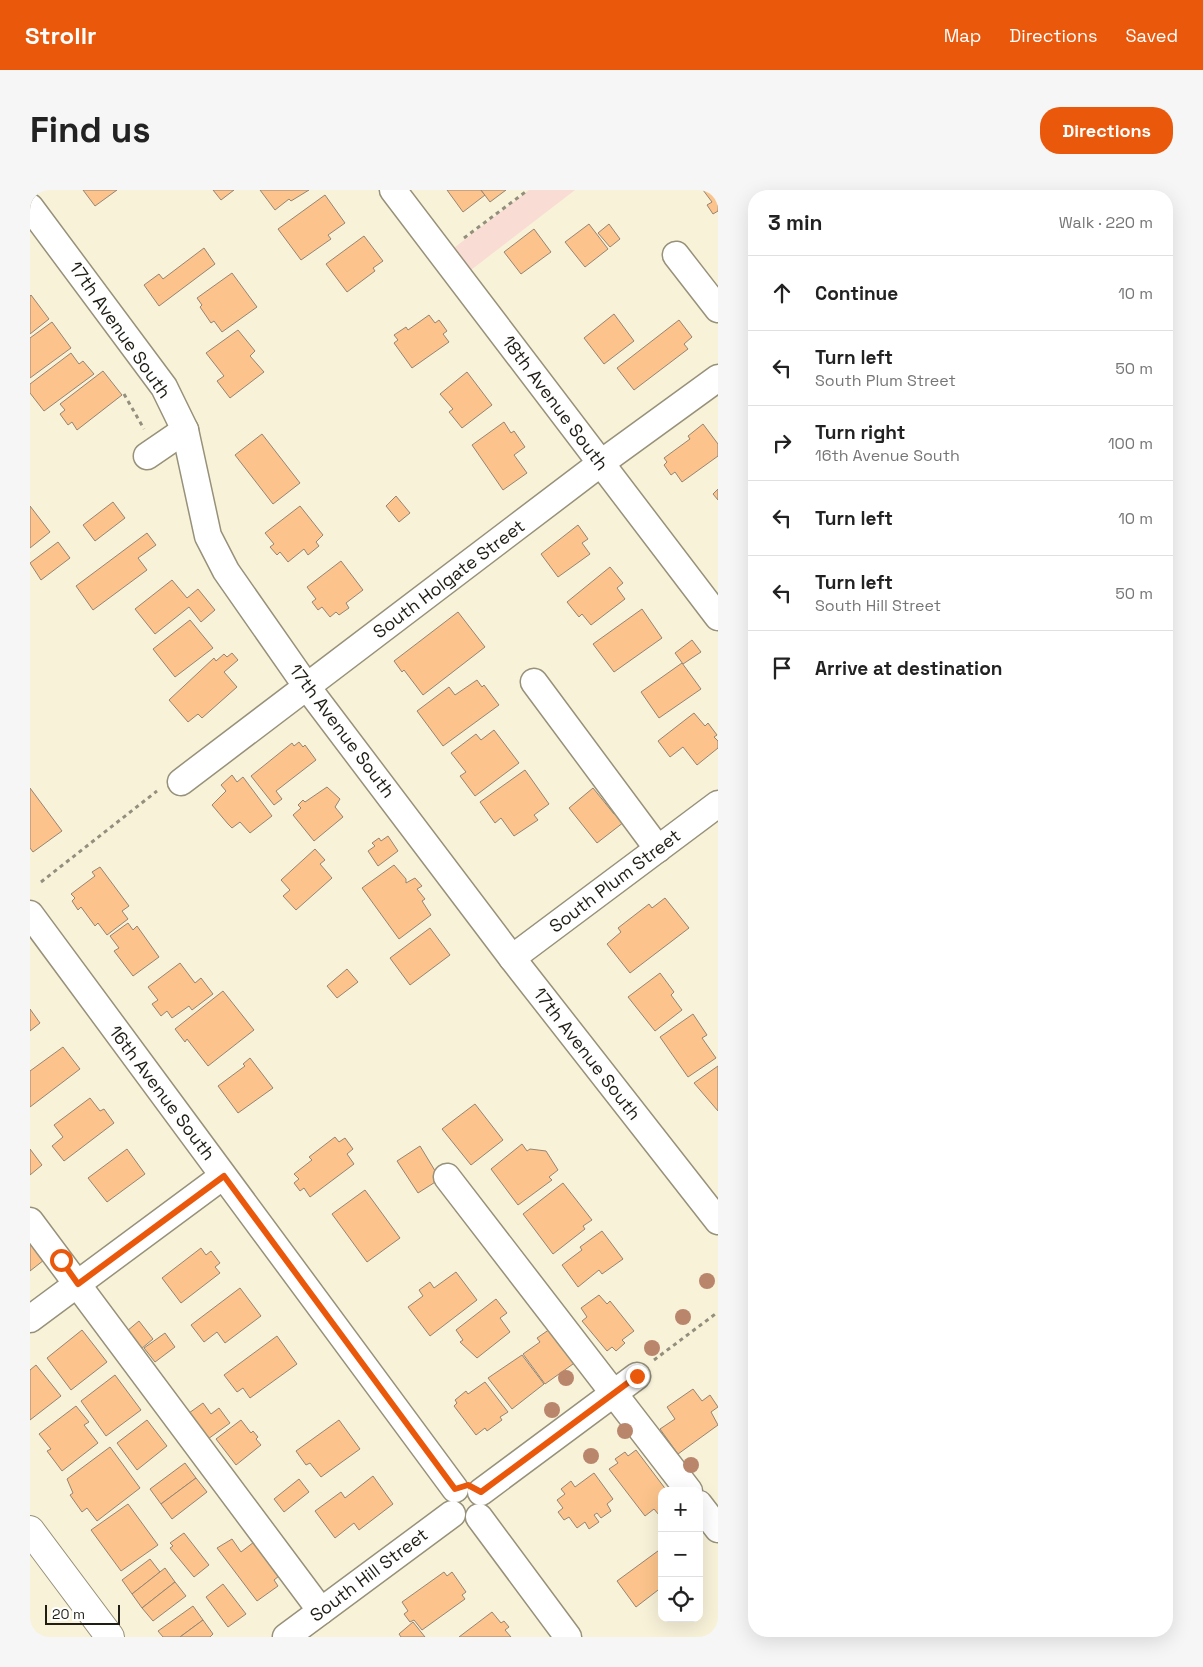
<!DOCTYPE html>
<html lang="en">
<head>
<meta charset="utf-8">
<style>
	:root { --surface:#fff; --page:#f6f6f6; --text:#222; --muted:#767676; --line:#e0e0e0; --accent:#ea580c }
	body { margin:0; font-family:"Space Grotesk",sans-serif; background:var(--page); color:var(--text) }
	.controls { position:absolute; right:15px; bottom:15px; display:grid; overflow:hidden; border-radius:10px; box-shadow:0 5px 20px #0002 }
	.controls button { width:45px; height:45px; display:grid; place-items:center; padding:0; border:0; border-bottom:1px solid var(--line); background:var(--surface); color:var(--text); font:25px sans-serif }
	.scale { position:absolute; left:15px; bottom:12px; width:75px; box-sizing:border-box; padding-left:5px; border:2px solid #1f1d14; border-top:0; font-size:14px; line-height:18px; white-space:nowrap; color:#1f1d14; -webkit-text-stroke:4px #fff; paint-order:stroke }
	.stop { position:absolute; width:15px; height:15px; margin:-11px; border:4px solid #ea580c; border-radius:50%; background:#fff }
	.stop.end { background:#ea580c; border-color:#fff; box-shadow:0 1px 5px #0008 }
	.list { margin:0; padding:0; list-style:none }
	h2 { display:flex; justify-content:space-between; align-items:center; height:65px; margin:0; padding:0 20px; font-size:21px }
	h2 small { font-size:16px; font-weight:400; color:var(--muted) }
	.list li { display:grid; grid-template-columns:32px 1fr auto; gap:15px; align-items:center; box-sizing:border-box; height:75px; padding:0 20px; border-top:1px solid var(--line) }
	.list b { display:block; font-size:19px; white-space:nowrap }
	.list p { margin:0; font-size:16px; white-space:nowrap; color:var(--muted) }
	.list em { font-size:16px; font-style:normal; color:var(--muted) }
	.icon { flex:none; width:28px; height:28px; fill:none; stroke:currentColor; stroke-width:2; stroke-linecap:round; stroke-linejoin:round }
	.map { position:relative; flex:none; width:688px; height:1447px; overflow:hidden; border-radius:20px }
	header { display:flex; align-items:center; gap:30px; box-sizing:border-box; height:70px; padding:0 25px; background:var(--accent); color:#fff }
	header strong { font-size:24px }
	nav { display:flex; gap:28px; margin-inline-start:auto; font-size:18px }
	.intro { display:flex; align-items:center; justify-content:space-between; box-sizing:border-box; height:120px; padding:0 30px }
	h1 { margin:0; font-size:35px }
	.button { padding:12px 22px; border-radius:20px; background:var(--accent); color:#fff; font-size:18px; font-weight:700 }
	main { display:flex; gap:30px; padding:0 30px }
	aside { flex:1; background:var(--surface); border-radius:20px; box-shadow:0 5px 20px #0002 }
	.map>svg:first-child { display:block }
	.green { fill:#f9dcd3 }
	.building { fill:#fcc48c; stroke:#968472 }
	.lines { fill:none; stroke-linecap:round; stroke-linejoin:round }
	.minor-casing { stroke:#97917a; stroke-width:29 }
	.major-casing { stroke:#97917a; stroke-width:30 }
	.path { stroke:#938f7d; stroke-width:3; stroke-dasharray:4 4; stroke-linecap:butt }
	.minor { stroke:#fff; stroke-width:26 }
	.major { stroke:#fff; stroke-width:28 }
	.tree { fill:#b9866c }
	.route { stroke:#ea580c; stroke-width:6 }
	.labels { text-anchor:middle; stroke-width:4; stroke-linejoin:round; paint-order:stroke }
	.street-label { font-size:18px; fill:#1f1d14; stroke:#fff }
</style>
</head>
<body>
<header>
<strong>Strollr</strong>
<nav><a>Map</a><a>Directions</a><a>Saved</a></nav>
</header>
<div class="intro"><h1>Find us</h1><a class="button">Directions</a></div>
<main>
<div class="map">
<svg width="688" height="1447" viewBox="0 0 688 1447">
	<rect width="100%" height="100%" fill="#f8f2d9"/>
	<path class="green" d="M 499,0 L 545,0 L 437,83 L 420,61 Z"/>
	<g class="building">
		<path d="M 53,0 L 87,0 L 65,16 Z"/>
		<path d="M 183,0 L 204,0 L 191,10 Z"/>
		<path d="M 230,0 L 279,0 L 261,11 L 259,9 L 245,20 Z"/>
		<path d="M 417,0 L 451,0 L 455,5 L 433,22 Z"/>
		<path d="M 451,0 L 476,0 L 460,12 Z"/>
		<path d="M 673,0 L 688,0 L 688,21 L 683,24 L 677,15 L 682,12 Z"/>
		<path d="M 295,5 L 315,33 L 298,45 L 301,49 L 271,70 L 248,39 Z"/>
		<path d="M 559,34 L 578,59 L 555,77 L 535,52 Z"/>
		<path d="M 579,34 L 590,49 L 580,57 L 568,43 Z"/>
		<path d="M 504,39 L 521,62 L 491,84 L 474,62 Z"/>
		<path d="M 334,46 L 353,71 L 343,78 L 345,81 L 317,102 L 296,74 Z"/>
		<path d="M 174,58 L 185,74 L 129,116 L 114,95 L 129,84 L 133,89 Z"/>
		<path d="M 202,83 L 227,117 L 192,142 L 184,131 L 181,133 L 170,117 L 172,115 L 167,108 Z"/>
		<path d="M 1,105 L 19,129 L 0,144 L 0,106 Z"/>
		<path d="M 584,124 L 604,151 L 574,174 L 554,148 Z"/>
		<path d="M 399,125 L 405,133 L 409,130 L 417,141 L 413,144 L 419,152 L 382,178 L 364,153 L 368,150 L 364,145 L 376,137 L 378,140 Z"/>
		<path d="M 649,130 L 662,147 L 654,154 L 658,159 L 604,200 L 587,178 Z"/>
		<path d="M 22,132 L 41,158 L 0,188 L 0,148 Z"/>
		<path d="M 208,140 L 225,161 L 220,166 L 234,182 L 200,208 L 187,191 L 194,186 L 176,163 Z"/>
		<path d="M 41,163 L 49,174 L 53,171 L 64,184 L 14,221 L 0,203 L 0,194 Z"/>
		<path d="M 73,181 L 92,205 L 47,240 L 42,232 L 38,235 L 30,224 L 35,220 L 30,214 Z"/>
		<path d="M 437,182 L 462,215 L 432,238 L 419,222 L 423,219 L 410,204 Z"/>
		<path d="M 474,232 L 481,243 L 484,241 L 495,257 L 484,265 L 497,283 L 473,300 L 442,255 Z"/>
		<path d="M 673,234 L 688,254 L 688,266 L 652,292 L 645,282 L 641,285 L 634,275 L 637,272 L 634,268 L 660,249 L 658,246 Z"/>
		<path d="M 232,244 L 270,293 L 243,314 L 205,265 Z"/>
		<path d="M 688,299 L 688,310 L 683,304 Z"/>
		<path d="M 366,306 L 380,323 L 369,332 L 356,316 Z"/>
		<path d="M 83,312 L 95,328 L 65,351 L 53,335 Z"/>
		<path d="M 0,316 L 20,342 L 0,358 Z"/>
		<path d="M 270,316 L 293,345 L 286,352 L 289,356 L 278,365 L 274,359 L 258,372 L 250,362 L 247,365 L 240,357 L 244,354 L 235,343 Z"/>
		<path d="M 548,335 L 558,349 L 552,353 L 560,364 L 528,387 L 511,364 Z"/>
		<path d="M 117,343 L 126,355 L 108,368 L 117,380 L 63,420 L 46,396 Z"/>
		<path d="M 28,352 L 40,368 L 11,390 L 0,373 Z"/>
		<path d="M 311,371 L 333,400 L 316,413 L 319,418 L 309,425 L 306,422 L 300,427 L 292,417 L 288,420 L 282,412 L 286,409 L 277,397 Z"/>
		<path d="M 580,377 L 593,393 L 587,398 L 595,409 L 561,435 L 552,424 L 549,427 L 537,412 Z"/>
		<path d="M 142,390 L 157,408 L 168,399 L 185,420 L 171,432 L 159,417 L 125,444 L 105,419 Z"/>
		<path d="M 612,419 L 632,448 L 584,482 L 563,454 Z"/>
		<path d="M 428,422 L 455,457 L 393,505 L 374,480 L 372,482 L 364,471 Z"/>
		<path d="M 160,430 L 183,458 L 145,487 L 123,459 Z"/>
		<path d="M 662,450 L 671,462 L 653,474 L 645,463 Z"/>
		<path d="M 202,463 L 208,470 L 194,482 L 207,497 L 172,528 L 168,524 L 158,532 L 139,510 L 184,468 L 186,471 L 194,464 L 197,467 Z"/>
		<path d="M 652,473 L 671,499 L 629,528 L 611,502 Z"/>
		<path d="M 447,490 L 452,497 L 454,495 L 469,515 L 413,556 L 387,521 L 419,497 L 425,505 Z"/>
		<path d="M 664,523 L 675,536 L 678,533 L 687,545 L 684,547 L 688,551 L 688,558 L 667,575 L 653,557 L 640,567 L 628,551 Z"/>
		<path d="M 464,540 L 489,573 L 445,606 L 430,586 L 436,582 L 421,563 L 446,544 L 451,550 Z"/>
		<path d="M 269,552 L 273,557 L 275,555 L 286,570 L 246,601 L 252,609 L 244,615 L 221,586 L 262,553 L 264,556 Z"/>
		<path d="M 495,580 L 519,614 L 504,625 L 508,630 L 484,646 L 471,628 L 465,633 L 450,612 Z"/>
		<path d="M 202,585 L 207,592 L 213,587 L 242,626 L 220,643 L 210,632 L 202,638 L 198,634 L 182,615 L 196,601 L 191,595 Z"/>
		<path d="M 297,597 L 310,609 L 305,617 L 313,627 L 284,651 L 263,625 L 271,618 L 268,615 L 273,610 L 275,612 Z"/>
		<path d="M 0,598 L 32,641 L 3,662 L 0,658 Z"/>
		<path d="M 563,598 L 584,624 L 586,623 L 594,632 L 567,653 L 539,618 Z"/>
		<path d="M 358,646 L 368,661 L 348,676 L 338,661 L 345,656 L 342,653 L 349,648 L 351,651 Z"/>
		<path d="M 285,659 L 295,670 L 290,674 L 302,688 L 266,720 L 253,706 L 260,700 L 251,690 Z"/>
		<path d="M 364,675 L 376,689 L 376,693 L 385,688 L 392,696 L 387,699 L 395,709 L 392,711 L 401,725 L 369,749 L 332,698 Z"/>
		<path d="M 70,677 L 99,716 L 92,721 L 98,729 L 77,745 L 68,733 L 65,736 L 51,717 L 48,720 L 42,711 L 45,708 L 41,704 L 65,686 L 62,682 Z"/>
		<path d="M 635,708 L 659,738 L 600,783 L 577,754 L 591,742 L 588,738 L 619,714 L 622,718 Z"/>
		<path d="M 98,733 L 103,740 L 107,736 L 129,767 L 103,786 L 84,761 L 89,758 L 80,746 Z"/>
		<path d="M 400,738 L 420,765 L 380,795 L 360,768 Z"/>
		<path d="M 150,773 L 165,793 L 171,788 L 183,804 L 162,820 L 159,816 L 142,828 L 137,821 L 131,826 L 122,814 L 128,810 L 118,797 Z"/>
		<path d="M 317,779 L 328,792 L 307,808 L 297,796 Z"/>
		<path d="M 630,783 L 644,802 L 641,805 L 652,820 L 625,841 L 598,807 Z"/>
		<path d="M 193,801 L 224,840 L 178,876 L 157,849 L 155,852 L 145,839 Z"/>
		<path d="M 0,819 L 10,833 L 0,841 Z"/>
		<path d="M 663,824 L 677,845 L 672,848 L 686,868 L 658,887 L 630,847 Z"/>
		<path d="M 33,857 L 50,879 L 0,917 L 0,881 Z"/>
		<path d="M 220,868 L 243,898 L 208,923 L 188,896 L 215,876 L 213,874 Z"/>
		<path d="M 688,876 L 688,921 L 664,893 Z"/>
		<path d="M 60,908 L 70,921 L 74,919 L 84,933 L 34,971 L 22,956 L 33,947 L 24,935 Z"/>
		<path d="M 445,914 L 473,950 L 441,975 L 412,939 Z"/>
		<path d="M 305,947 L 309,952 L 315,948 L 323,959 L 317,964 L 324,974 L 280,1007 L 274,998 L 270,1001 L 264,993 L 269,989 L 264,984 L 282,970 L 279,967 Z"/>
		<path d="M 492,954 L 497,961 L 500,959 L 516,961 L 528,980 L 519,987 L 522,990 L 488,1015 L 461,979 Z"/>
		<path d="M 390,956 L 410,989 L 388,1003 L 367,971 Z"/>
		<path d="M 0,959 L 12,975 L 0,985 Z"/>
		<path d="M 97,959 L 115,984 L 77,1012 L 58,988 Z"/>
		<path d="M 533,993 L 562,1030 L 553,1036 L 555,1039 L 523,1064 L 493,1024 Z"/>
		<path d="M 335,1000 L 370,1048 L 337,1072 L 302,1024 Z"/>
		<path d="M 572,1041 L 593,1069 L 572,1084 L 569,1080 L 548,1097 L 532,1075 L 552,1060 L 550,1057 Z"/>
		<path d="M 0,1051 L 14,1070 L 0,1081 Z"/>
		<path d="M 171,1058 L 176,1065 L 181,1061 L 190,1073 L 185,1077 L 190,1083 L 151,1113 L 132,1088 Z"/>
		<path d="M 426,1082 L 447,1110 L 400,1146 L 378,1117 L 393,1106 L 389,1100 L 400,1092 L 404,1098 Z"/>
		<path d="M 210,1098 L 231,1126 L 195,1153 L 187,1142 L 174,1152 L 161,1135 Z"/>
		<path d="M 569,1105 L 577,1114 L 580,1111 L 604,1141 L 592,1150 L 595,1153 L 586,1161 L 582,1157 L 577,1161 L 552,1131 L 557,1127 L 551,1118 Z"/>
		<path d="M 466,1109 L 477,1123 L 470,1128 L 480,1142 L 447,1168 L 430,1152 L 433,1150 L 426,1140 Z"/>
		<path d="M 109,1131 L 123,1149 L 111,1159 L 97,1141 Z"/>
		<path d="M 520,1139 L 550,1169 L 515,1194 L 493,1164 L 510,1152 L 507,1148 Z"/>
		<path d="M 52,1140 L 77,1172 L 41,1200 L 17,1168 Z"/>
		<path d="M 135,1143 L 145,1157 L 125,1172 L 114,1158 Z"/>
		<path d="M 247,1146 L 267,1174 L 220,1208 L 213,1198 L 207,1202 L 194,1185 Z"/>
		<path d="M 492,1165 L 514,1194 L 482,1219 L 458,1188 Z"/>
		<path d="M 6,1175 L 31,1206 L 0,1230 L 0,1180 Z"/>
		<path d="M 85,1185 L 111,1220 L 76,1246 L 51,1211 Z"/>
		<path d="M 455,1192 L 478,1222 L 470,1227 L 472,1230 L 457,1241 L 455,1238 L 446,1245 L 424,1216 L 427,1213 L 425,1210 L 436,1201 L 438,1204 Z"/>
		<path d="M 663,1199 L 672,1211 L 680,1205 L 688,1217 L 681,1222 L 688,1235 L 648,1264 L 630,1239 L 645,1229 L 637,1217 Z"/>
		<path d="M 173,1213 L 181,1224 L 189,1218 L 200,1233 L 178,1249 L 159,1223 Z"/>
		<path d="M 46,1216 L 59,1232 L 54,1235 L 68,1253 L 32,1281 L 17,1261 L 21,1259 L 9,1244 Z"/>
		<path d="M 117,1230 L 137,1256 L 107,1280 L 87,1253 Z"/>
		<path d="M 211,1230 L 221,1243 L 223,1241 L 228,1247 L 226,1249 L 231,1255 L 206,1275 L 186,1249 Z"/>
		<path d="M 309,1230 L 330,1259 L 291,1287 L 280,1273 L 276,1275 L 266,1261 Z"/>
		<path d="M 80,1257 L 110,1298 L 67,1331 L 57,1318 L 52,1322 L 40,1305 L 43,1303 L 37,1289 Z"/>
		<path d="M 606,1260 L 637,1301 L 632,1301 L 632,1323 L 629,1325 L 624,1319 L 615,1326 L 579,1279 L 588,1273 L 585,1269 L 595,1262 L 598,1266 Z"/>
		<path d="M 155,1273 L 166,1288 L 131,1314 L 120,1299 Z"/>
		<path d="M 564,1283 L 583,1309 L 577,1314 L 581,1321 L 571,1328 L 567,1323 L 564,1325 L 569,1332 L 559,1339 L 555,1332 L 547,1338 L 539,1327 L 534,1330 L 528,1322 L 533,1318 L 527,1310 L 535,1304 L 531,1299 L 541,1291 L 545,1297 Z"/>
		<path d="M 343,1286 L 363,1314 L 329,1340 L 324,1333 L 305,1348 L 285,1321 L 311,1302 L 315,1308 Z"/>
		<path d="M 166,1288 L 177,1302 L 142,1329 L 131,1314 Z"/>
		<path d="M 269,1289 L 279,1302 L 254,1322 L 244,1309 Z"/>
		<path d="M 98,1314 L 128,1355 L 91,1381 L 61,1340 Z"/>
		<path d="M 154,1343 L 179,1375 L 164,1387 L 140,1358 L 143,1356 L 140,1353 Z"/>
		<path d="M 202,1349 L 211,1362 L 224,1352 L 249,1386 L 244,1390 L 248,1396 L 227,1411 L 187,1358 Z"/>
		<path d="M 632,1358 L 632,1375 L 629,1377 L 632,1381 L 632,1397 L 606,1417 L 587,1391 Z"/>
		<path d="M 120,1369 L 130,1382 L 102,1404 L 92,1390 Z"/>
		<path d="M 135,1378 L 145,1392 L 112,1418 L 102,1404 Z"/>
		<path d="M 414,1382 L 417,1386 L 422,1382 L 436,1402 L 432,1405 L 435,1409 L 392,1440 L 384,1430 L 380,1432 L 374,1424 L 378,1421 L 372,1412 Z"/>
		<path d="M 145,1392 L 156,1406 L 123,1431 L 112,1418 Z"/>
		<path d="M 193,1394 L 216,1424 L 198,1437 L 176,1407 Z"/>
		<path d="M 163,1416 L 173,1430 L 150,1447 L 133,1447 L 128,1441 Z"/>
		<path d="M 462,1422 L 471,1433 L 474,1431 L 479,1437 L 475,1440 L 481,1447 L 429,1447 Z"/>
		<path d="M 173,1430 L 183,1444 L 180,1447 L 150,1447 Z"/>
		<path d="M 383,1432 L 395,1447 L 371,1447 L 369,1444 Z"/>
	</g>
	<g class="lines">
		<defs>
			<g id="minor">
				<path d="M 363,0 L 688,427"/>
				<path d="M 0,17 L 134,197 L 155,240 L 178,346 L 196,381 L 277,497 L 482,768 L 688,1031"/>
				<path d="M 646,65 L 688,119"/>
				<path d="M 117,266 L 155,240"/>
				<path d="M 504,492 L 628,659"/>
				<path d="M 151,592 L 571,273 L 688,188"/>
				<path d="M 0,724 L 425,1299"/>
				<path d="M 482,768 L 688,614"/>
				<path d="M 417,987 L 659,1301"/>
				<path d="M 0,1031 L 291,1421"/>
				<path d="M 0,1129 L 193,986"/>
				<path d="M 451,1302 L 607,1186"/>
				<path d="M 669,1314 L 688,1339"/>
				<path d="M 449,1327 L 538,1447"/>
				<path d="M 256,1447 L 422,1324"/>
			</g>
			<path id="major" d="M 0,1340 L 80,1447"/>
		</defs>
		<use href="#minor" class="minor-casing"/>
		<use href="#major" class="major-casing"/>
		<g class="path">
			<path d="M 434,48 L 498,0"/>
			<path d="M 94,204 L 114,239"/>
			<path d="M 11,692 L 127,601"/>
			<path d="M 624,1170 L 688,1122"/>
		</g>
		<use href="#minor" class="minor"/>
		<use href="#major" class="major"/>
	</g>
	<g class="tree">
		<circle cx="677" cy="1091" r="8"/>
		<circle cx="653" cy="1127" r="8"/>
		<circle cx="622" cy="1158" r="8"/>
		<circle cx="536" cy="1188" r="8"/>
		<circle cx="522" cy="1220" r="8"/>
		<circle cx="595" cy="1241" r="8"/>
		<circle cx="561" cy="1266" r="8"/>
		<circle cx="661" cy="1275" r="8"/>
	</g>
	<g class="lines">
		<path class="route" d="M 31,1070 L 48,1094 L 194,986 L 425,1299 L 438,1295 L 451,1302 L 607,1186"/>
	</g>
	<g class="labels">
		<g class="street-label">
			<text transform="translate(90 140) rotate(55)" y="6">17th Avenue South</text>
			<text transform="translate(525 213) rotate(53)" y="6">18th Avenue South</text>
			<text transform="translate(419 389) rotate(-37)" y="6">South Holgate Street</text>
			<text transform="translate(312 541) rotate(53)" y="6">17th Avenue South</text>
			<text transform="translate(585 691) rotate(-37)" y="6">South Plum Street</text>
			<text transform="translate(557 864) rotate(52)" y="6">17th Avenue South</text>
			<text transform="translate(132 903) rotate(53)" y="6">16th Avenue South</text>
			<text transform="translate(339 1385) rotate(-37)" y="6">South Hill Street</text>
		</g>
	</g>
</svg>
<div class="controls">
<button>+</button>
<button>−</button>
<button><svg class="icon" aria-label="locate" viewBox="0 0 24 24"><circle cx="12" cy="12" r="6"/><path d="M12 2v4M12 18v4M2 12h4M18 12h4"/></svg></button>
</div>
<div class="scale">20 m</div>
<div class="stop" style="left:31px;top:1070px"></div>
<div class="stop end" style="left:607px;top:1186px"></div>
</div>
<aside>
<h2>3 min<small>Walk · 220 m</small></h2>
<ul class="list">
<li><svg class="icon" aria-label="ahead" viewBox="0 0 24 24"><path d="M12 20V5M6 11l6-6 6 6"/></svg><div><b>Continue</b></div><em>10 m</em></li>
<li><svg class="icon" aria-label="left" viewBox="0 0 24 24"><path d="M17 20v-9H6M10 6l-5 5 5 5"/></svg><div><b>Turn left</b><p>South Plum Street</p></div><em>50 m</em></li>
<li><svg class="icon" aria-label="right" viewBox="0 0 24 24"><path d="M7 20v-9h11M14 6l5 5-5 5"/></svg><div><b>Turn right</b><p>16th Avenue South</p></div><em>100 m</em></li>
<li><svg class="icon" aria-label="left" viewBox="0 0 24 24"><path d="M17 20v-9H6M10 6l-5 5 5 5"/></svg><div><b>Turn left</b></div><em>10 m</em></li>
<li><svg class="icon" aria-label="left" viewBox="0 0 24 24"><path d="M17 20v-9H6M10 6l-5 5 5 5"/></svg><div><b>Turn left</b><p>South Hill Street</p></div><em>50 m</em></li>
<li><svg class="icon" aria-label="arrive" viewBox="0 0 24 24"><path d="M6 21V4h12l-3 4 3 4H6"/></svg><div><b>Arrive at destination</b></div></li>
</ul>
</aside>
</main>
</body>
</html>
